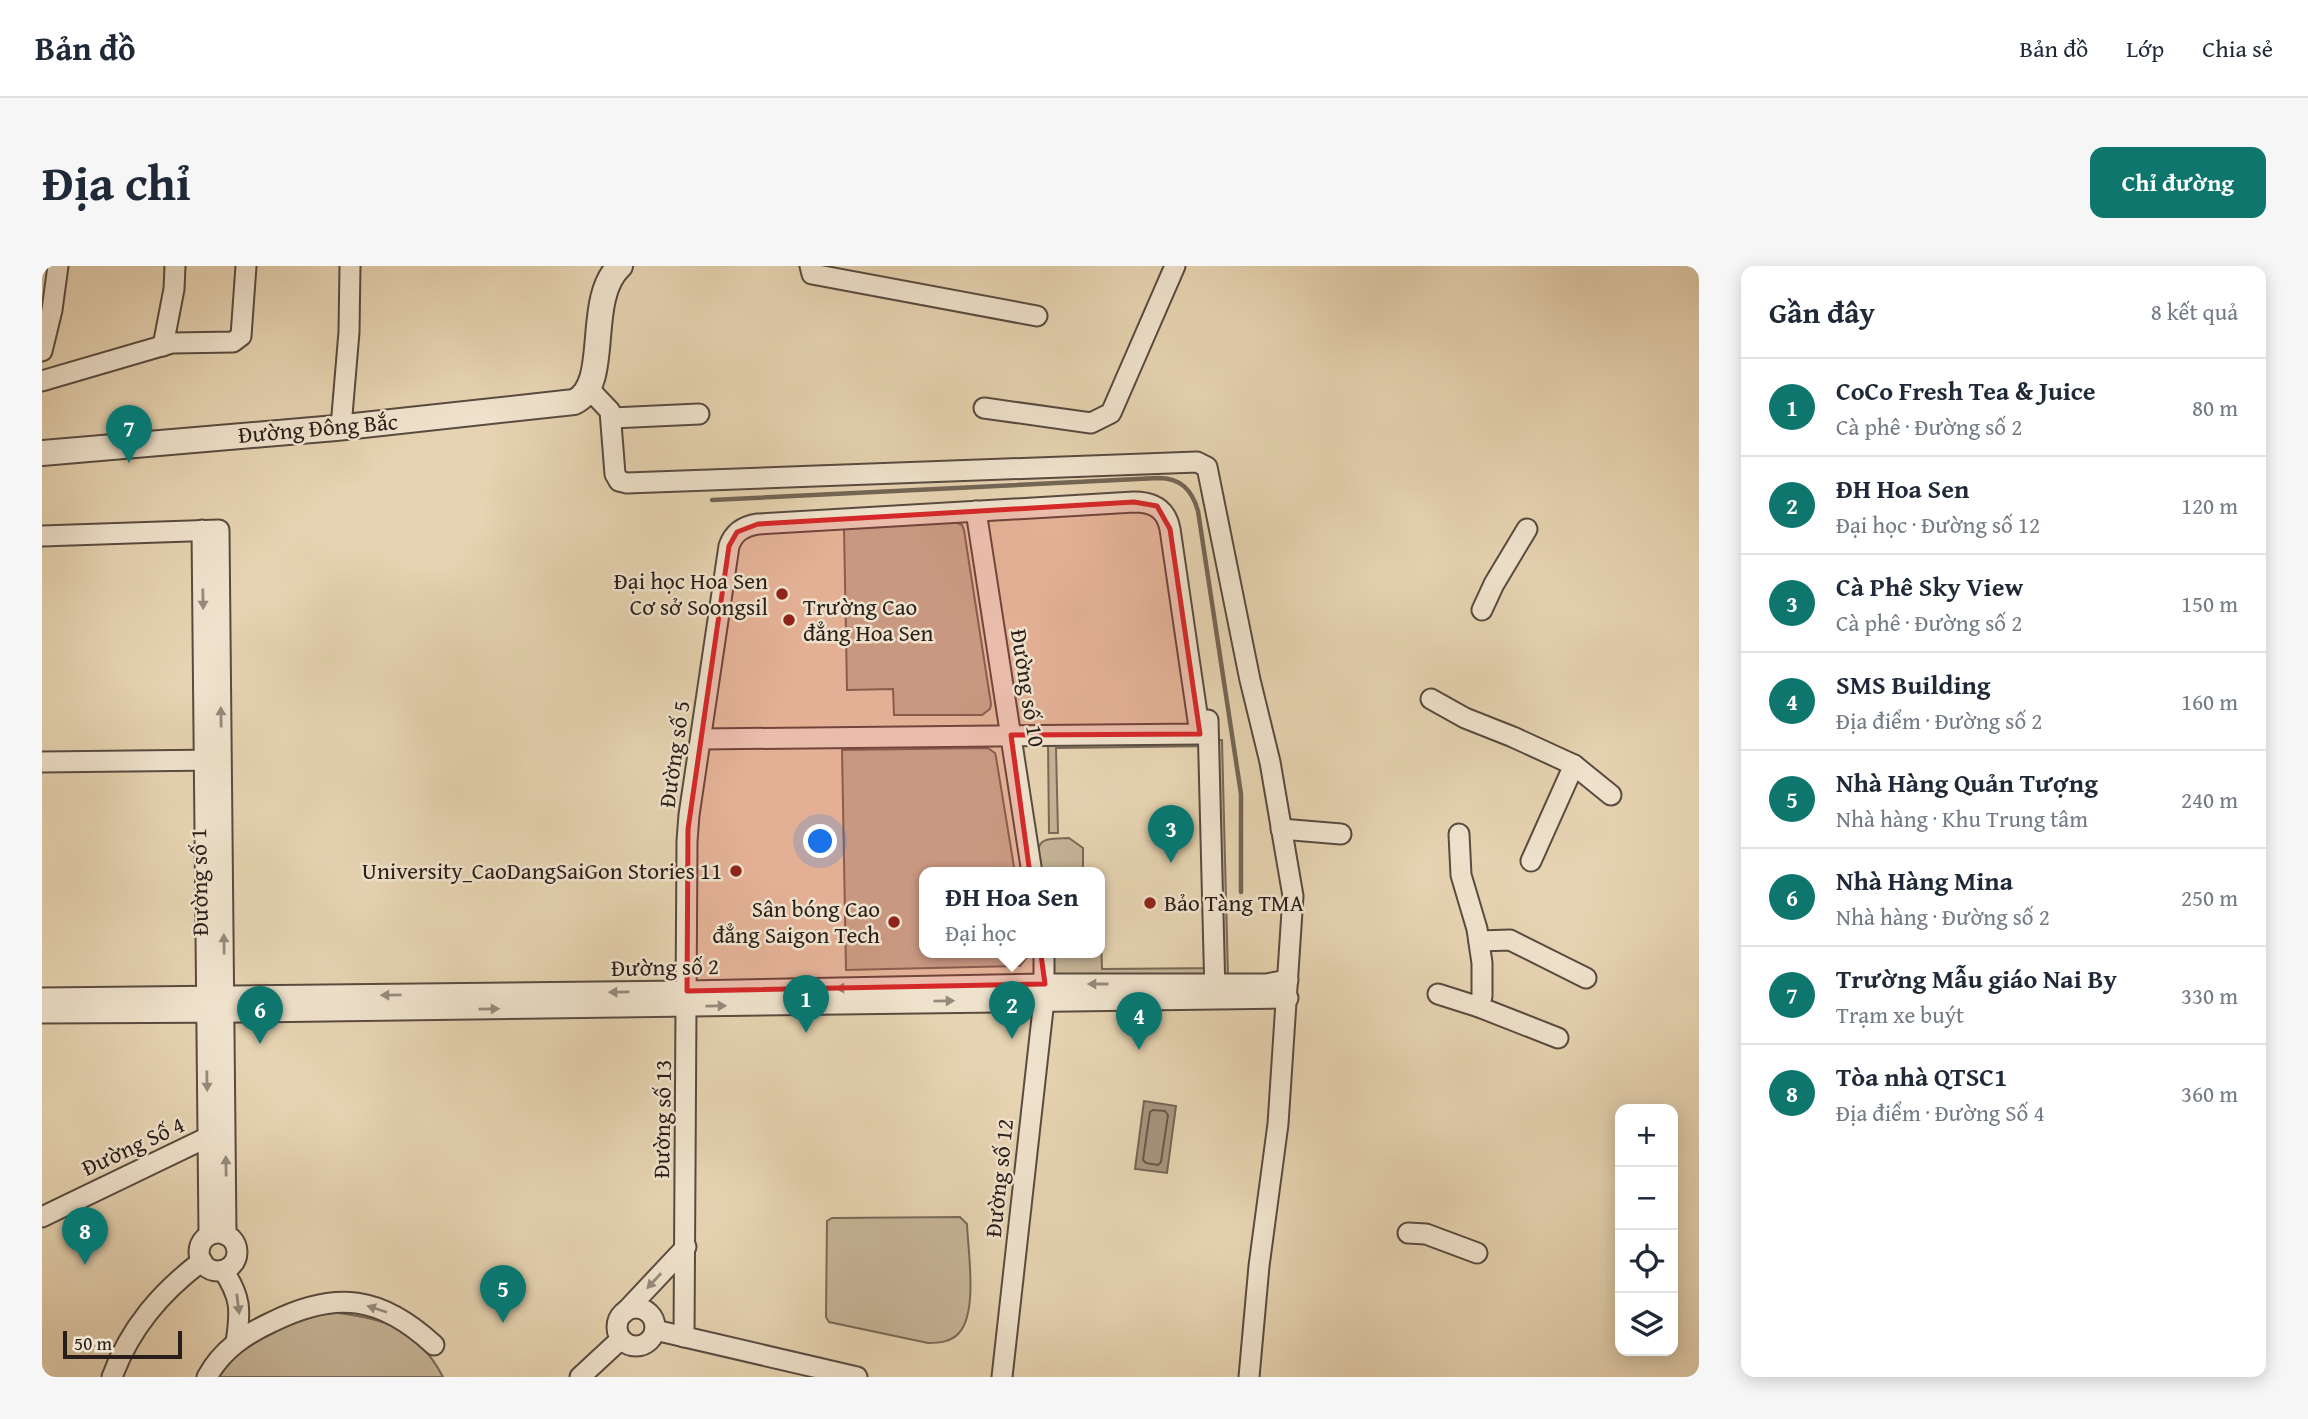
<!DOCTYPE html>
<html lang="vi">
<head>
<meta charset="utf-8">
<style>
	:root { --surface:#fff; --page:#f6f6f7; --text:#1f2937; --muted:#747a83; --line:#e0e1e3; --accent:#0f766e }
	body { margin:0; font-family:"Gentium Book Plus",serif; background:var(--page); color:var(--text) }
	.controls { position:absolute; right:21px; bottom:21px; display:grid; overflow:hidden; border-radius:14px; box-shadow:0 4px 18px #0003 }
	.controls button { width:63px; height:63px; display:grid; place-items:center; padding:0; border:0; border-bottom:2px solid var(--line); background:var(--surface); color:var(--text); font:35px sans-serif }
	.scale { position:absolute; left:21px; bottom:18px; width:119px; box-sizing:border-box; padding-left:7px; border:4px solid #2a1e1a; border-top:0; font-size:19px; line-height:24px; white-space:nowrap; color:#2a1e1a; -webkit-text-stroke:5px #efe2cc; paint-order:stroke }
	.you { position:absolute; left:779px; top:576px; width:24px; height:24px; margin:-18px; border:5px solid #fff; border-radius:50%; background:#1a73e8; box-shadow:0 0 0 10px #1a73e833 }
	.badge { display:grid; place-items:center; width:46px; height:46px; border-radius:50%; background:var(--accent); color:#fff; font-size:23px; font-weight:700 }
	.pin { position:absolute; translate:-50% -58px; filter:drop-shadow(0 2px 4px #0008) }
	.pin::after { content:''; position:absolute; top:37px; width:24px; height:21px; background:inherit; clip-path:polygon(0 0,100% 0,50% 100%) }
	.popup { position:absolute; left:877px; top:601px; width:186px; height:91px; box-sizing:border-box; display:grid; place-content:center; border-radius:14px; background:var(--surface); filter:drop-shadow(0 2px 5px #0005); font-size:23px; white-space:nowrap; color:var(--muted) }
	.popup b { font-size:26px; color:var(--text) }
	.popup::after { content:''; position:absolute; left:50%; top:100%; margin-left:-14px; border:14px solid transparent; border-top-color:var(--surface) }
	.list { margin:0; padding:0; list-style:none }
	h2 { display:flex; justify-content:space-between; align-items:center; height:91px; margin:0; padding:0 28px; font-size:30px }
	h2 small { font-size:23px; font-weight:400; color:var(--muted) }
	.list li { display:grid; grid-template-columns:46px 1fr auto; gap:21px; align-items:center; box-sizing:border-box; height:98px; padding:0 28px; border-top:2px solid var(--line) }
	.list b { display:block; font-size:26px; white-space:nowrap }
	.list p { margin:0; font-size:23px; white-space:nowrap; color:var(--muted) }
	.list em { font-size:23px; font-style:normal; color:var(--muted) }
	.icon { flex:none; width:38px; height:38px; fill:none; stroke:currentColor; stroke-width:2; stroke-linecap:round; stroke-linejoin:round }
	.map { position:relative; flex:none; width:1657px; height:1111px; overflow:hidden; border-radius:14px }
	header { display:flex; align-items:center; gap:42px; box-sizing:border-box; height:98px; padding:0 35px; background:var(--surface); border-bottom:2px solid var(--line) }
	header strong { font-size:33px }
	nav { display:flex; gap:38px; margin-inline-start:auto; font-size:24px }
	.intro { display:flex; align-items:center; justify-content:space-between; box-sizing:border-box; height:168px; padding:0 42px }
	h1 { margin:0; font-size:49px }
	.button { padding:18px 32px; border-radius:14px; background:var(--accent); color:#fff; font-size:24px; font-weight:700 }
	main { display:flex; gap:42px; padding:0 42px }
	aside { flex:1; background:var(--surface); border-radius:14px; box-shadow:0 4px 18px #0003 }
	.map>svg:first-child { display:block }
	.green { fill:#c6b497; stroke:#786958; stroke-width:2 }
	.water { fill:#a6957e; stroke:#746556; stroke-width:2 }
	.lines { fill:none; stroke-linecap:round; stroke-linejoin:round }
	.shore { stroke:#685a4c; stroke-width:2 }
	.stream { stroke:#746556; stroke-width:4.5 }
	.minor-casing { stroke:#594b40; stroke-width:23 }
	.tertiary-casing { stroke:#594b40; stroke-width:28 }
	.minor { stroke:#efe2cc; stroke-width:19 }
	.tertiary { stroke:#efe2cc; stroke-width:24 }
	.oneway { fill:#968a7c }
	.marked { fill:#d62828; fill-opacity:0.2; stroke:#d62828; stroke-width:5; stroke-linejoin:round }
	.poi-dot { fill:#8f2418; stroke:#efe2cc; stroke-width:2.5 }
	.labels { text-anchor:middle; stroke-width:5; stroke-linejoin:round; paint-order:stroke }
	.street-label { font-size:23px; fill:#2a1e1a; stroke:#efe2cc }
	.poi-label { font-size:23px; fill:#2a1e1a; stroke:#efe2cc; text-anchor:end }
</style>
</head>
<body>
<header>
<strong>Bản đồ</strong>
<nav><a>Bản đồ</a><a>Lớp</a><a>Chia sẻ</a></nav>
</header>
<div class="intro"><h1>Địa chỉ</h1><a class="button">Chỉ đường</a></div>
<main>
<div class="map">
<svg width="1657" height="1111" viewBox="0 0 1657 1111">
	<rect width="100%" height="100%" fill="#e6d3b1"/>
	<filter id="stains"><feTurbulence type="fractalNoise" baseFrequency=".00286" numOctaves="4"/><feColorMatrix values="0 0 0 0 .2 0 0 0 0 .09 0 0 0 0 .02 0 0 0 .5 -.17"/></filter>
	<radialGradient id="worn" r=".72"><stop offset=".6" stop-color="#630" stop-opacity="0"/><stop offset="1" stop-color="#630" stop-opacity=".3"/></radialGradient>
	<g class="green">
		<path d="M 911,255 L 920,259 L 922,264 L 949,438 L 948,443 L 940,449 L 852,449 L 851,423 L 805,424 L 802,262 Z"/>
		<path d="M 1180,474 L 1186,710 L 1008,713 L 1008,687 L 1058,687 L 1058,638 L 1060,703 L 1177,702 L 1174,480 L 1014,482 L 1016,567 L 1007,567 L 1006,475 Z"/>
		<path d="M 946,482 L 953,487 L 954,491 L 973,607 L 883,607 L 883,687 L 987,687 L 987,689 L 978,700 L 804,704 L 800,484 Z"/>
		<path d="M 1027,572 L 1041,582 L 1041,607 L 996,607 C 996,574 993,573 1027,572 Z"/>
		<path d="M 918,951 L 925,958 C 926,985 936,1046 917,1067 C 909,1076 897,1077 886,1077 L 787,1056 L 784,1051 L 785,955 L 790,952 Z"/>
		<path d="M 289,1046 C 343,1053 374,1060 401,1111 L 175,1111 C 199,1075 248,1056 289,1046 Z"/>
	</g>
	<path class="water" d="M 1102,835 L 1134,840 L 1125,907 L 1093,903 Z"/>
	<g class="lines">
		<path class="shore" d="M 1111,844 L 1123,845 L 1126,849 L 1119,896 L 1116,899 L 1104,897 L 1101,894 L 1108,846 Z"/>
		<path class="stream" d="M 670,234 L 1116,212 C 1139,212 1150,224 1156,245 L 1199,528 L 1199,626"/>
		<defs>
			<g id="minor">
				<path d="M 768,0 L 770,8 L 995,50"/>
				<path d="M 121,80 L 132,23 L 133,0"/>
				<path d="M 0,85 L 10,44 L 16,0"/>
				<path d="M 0,115 L 130,77 L 191,76 L 199,70 L 204,0"/>
				<path d="M 548,124 L 568,145 L 573,208 L 577,215 L 585,217 L 1155,196 L 1165,201 L 1208,414 L 1228,496 L 1251,630 L 1236,858 L 1217,1000 L 1207,1111"/>
				<path d="M 942,142 L 1049,157 L 1069,147 L 1133,0"/>
				<path d="M 570,152 L 657,148"/>
				<path d="M 299,161 L 307,66 L 308,0"/>
				<path d="M 934,245 L 990,607"/>
				<path d="M 160,264 L 167,969"/>
				<path d="M 0,270 L 177,264 L 184,969"/>
				<path d="M 1440,344 L 1452,318 L 1485,263"/>
				<path d="M 1389,433 L 1423,452 L 1471,471 L 1532,499 L 1569,529"/>
				<path d="M 1166,454 L 1173,728"/>
				<path d="M 0,496 L 175,494"/>
				<path d="M 1239,563 L 1299,568"/>
				<path d="M 1417,568 L 1419,609 L 1435,663 L 1440,697 L 1440,730 L 1437,741 L 1516,772"/>
				<path d="M 1489,595 L 1532,499"/>
				<path d="M 1437,675 L 1468,674 L 1544,712"/>
				<path d="M 1396,728 L 1437,741"/>
				<path d="M 0,732 L 645,725 L 1003,718 L 1224,718 L 1246,714"/>
				<path d="M 0,747 L 209,746 L 1246,732"/>
				<path d="M 0,951 L 166,871 L 177,871"/>
				<path d="M 1366,967 L 1384,968 L 1435,987"/>
				<circle cx="176" cy="986" r="19"/>
				<path d="M 181,1004 C 199,1031 199,1044 194,1076"/>
				<circle cx="594" cy="1061" r="19"/>
				<path d="M 582,1047 L 644,981"/>
				<path d="M 613,1064 L 815,1111"/>
				<path d="M 642,1071 L 645,575 L 647,549 L 687,280 C 692,266 702,260 716,258 L 1092,236 C 1112,236 1124,243 1128,263 L 1158,468 L 659,473"/>
				<path d="M 70,1111 C 88,1062 119,1026 160,995"/>
				<path d="M 165,1111 C 180,1084 202,1069 230,1056 C 294,1024 339,1030 392,1079"/>
				<path d="M 538,1111 L 579,1073"/>
				<path d="M 960,1111 L 1002,734 L 1002,687"/>
			</g>
			<path id="tertiary" d="M 0,187 L 294,162 L 532,136 C 570,119 542,33 578,0"/>
		</defs>
		<use href="#minor" class="minor-casing"/>
		<use href="#tertiary" class="tertiary-casing"/>
		<use href="#minor" class="minor"/>
		<use href="#tertiary" class="tertiary"/>
	</g>
	<defs><path id="oneway-solid" d="M-6-.8H1V-3.2L6.5 0L1 3.2V.8H-6Z" transform="scale(1.75)"/></defs>
	<g class="oneway">
		<use href="#oneway-solid" transform="translate(161 333) rotate(89)"/>
		<use href="#oneway-solid" transform="translate(179 451) rotate(-91)"/>
		<use href="#oneway-solid" transform="translate(182 678) rotate(-91)"/>
		<use href="#oneway-solid" transform="translate(1056 718) rotate(180)"/>
		<use href="#oneway-solid" transform="translate(804 722) rotate(179)"/>
		<use href="#oneway-solid" transform="translate(577 726) rotate(179)"/>
		<use href="#oneway-solid" transform="translate(349 729) rotate(179)"/>
		<use href="#oneway-solid" transform="translate(902 735) rotate(-1)"/>
		<use href="#oneway-solid" transform="translate(674 740) rotate(-1)"/>
		<use href="#oneway-solid" transform="translate(447 743) rotate(-1)"/>
		<use href="#oneway-solid" transform="translate(165 815) rotate(89)"/>
		<use href="#oneway-solid" transform="translate(184 900) rotate(-91)"/>
		<use href="#oneway-solid" transform="translate(612 1015) rotate(133)"/>
		<use href="#oneway-solid" transform="translate(196 1038) rotate(83)"/>
		<use href="#oneway-solid" transform="translate(335 1043) rotate(-162)"/>
	</g>
	<path class="marked" d="M 1092,236 L 1115,240 L 1128,263 L 1158,468 L 969,469 L 1003,718 L 645,725 L 646,563 L 687,280 L 695,266 L 716,258 Z"/>
	<g class="poi-dot">
		<circle cx="740" cy="328" r="7"/>
		<circle cx="747" cy="354" r="7"/>
		<circle cx="694" cy="605" r="7"/>
		<circle cx="1108" cy="637" r="7"/>
		<circle cx="852" cy="656" r="7"/>
	</g>
	<g class="labels">
		<g class="street-label">
			<text transform="translate(276 162) rotate(-5)" y="8">Đường Đông Bắc</text>
			<text transform="translate(986 422) rotate(81)" y="8">Đường số 10</text>
			<text transform="translate(632 488) rotate(-82)" y="8">Đường số 5</text>
			<text transform="translate(157 616) rotate(-91)" y="8">Đường số 1</text>
			<text transform="translate(623 701) rotate(-1)" y="8">Đường số 2</text>
			<text transform="translate(620 853) rotate(-89)" y="8">Đường số 13</text>
			<text transform="translate(91 880) rotate(-25)" y="8">Đường Số 4</text>
			<text transform="translate(957 912) rotate(-84)" y="8">Đường số 12</text>
		</g>
		<g class="poi-label">
			<text x="726" y="323">Đại học Hoa Sen<tspan x="726" dy="26">Cơ sở Soongsil</tspan></text>
			<text x="761" y="349" text-anchor="start">Trường Cao<tspan x="761" dy="26">đẳng Hoa Sen</tspan></text>
			<text x="680" y="613">University_CaoDangSaiGon Stories 11</text>
			<text x="1122" y="645" text-anchor="start">Bảo Tàng TMA</text>
			<text x="838" y="651">Sân bóng Cao<tspan x="838" dy="26">đẳng Saigon Tech</tspan></text>
		</g>
	</g>
	<rect width="100%" height="100%" filter="url(#stains)"/>
	<rect width="100%" height="100%" fill="url(#worn)"/>
</svg>
<div class="controls">
<button>+</button>
<button>−</button>
<button><svg class="icon" aria-label="locate" viewBox="0 0 24 24"><circle cx="12" cy="12" r="6"/><path d="M12 2v4M12 18v4M2 12h4M18 12h4"/></svg></button>
<button><svg class="icon" aria-label="layers" viewBox="0 0 24 24"><path d="M12 4l9 5-9 5-9-5zM3 14l9 5 9-5"/></svg></button>
</div>
<div class="scale">50 m</div>
<div class="you"></div>
<div class="pin badge" style="left:764px;top:767px">1</div>
<div class="pin badge" style="left:970px;top:773px">2</div>
<div class="popup"><b>ĐH Hoa Sen</b>Đại học</div>
<div class="pin badge" style="left:1129px;top:597px">3</div>
<div class="pin badge" style="left:1097px;top:784px">4</div>
<div class="pin badge" style="left:461px;top:1057px">5</div>
<div class="pin badge" style="left:218px;top:778px">6</div>
<div class="pin badge" style="left:87px;top:197px">7</div>
<div class="pin badge" style="left:43px;top:999px">8</div>
</div>
<aside>
<h2>Gần đây<small>8 kết quả</small></h2>
<ul class="list">
<li><span class="badge">1</span><div><b>CoCo Fresh Tea &amp; Juice</b><p>Cà phê · Đường số 2</p></div><em>80 m</em></li>
<li><span class="badge">2</span><div><b>ĐH Hoa Sen</b><p>Đại học · Đường số 12</p></div><em>120 m</em></li>
<li><span class="badge">3</span><div><b>Cà Phê Sky View</b><p>Cà phê · Đường số 2</p></div><em>150 m</em></li>
<li><span class="badge">4</span><div><b>SMS Building</b><p>Địa điểm · Đường số 2</p></div><em>160 m</em></li>
<li><span class="badge">5</span><div><b>Nhà Hàng Quản Tượng</b><p>Nhà hàng · Khu Trung tâm</p></div><em>240 m</em></li>
<li><span class="badge">6</span><div><b>Nhà Hàng Mina</b><p>Nhà hàng · Đường số 2</p></div><em>250 m</em></li>
<li><span class="badge">7</span><div><b>Trường Mẫu giáo Nai By</b><p>Trạm xe buýt</p></div><em>330 m</em></li>
<li><span class="badge">8</span><div><b>Tòa nhà QTSC1</b><p>Địa điểm · Đường Số 4</p></div><em>360 m</em></li>
</ul>
</aside>
</main>
</body>
</html>
